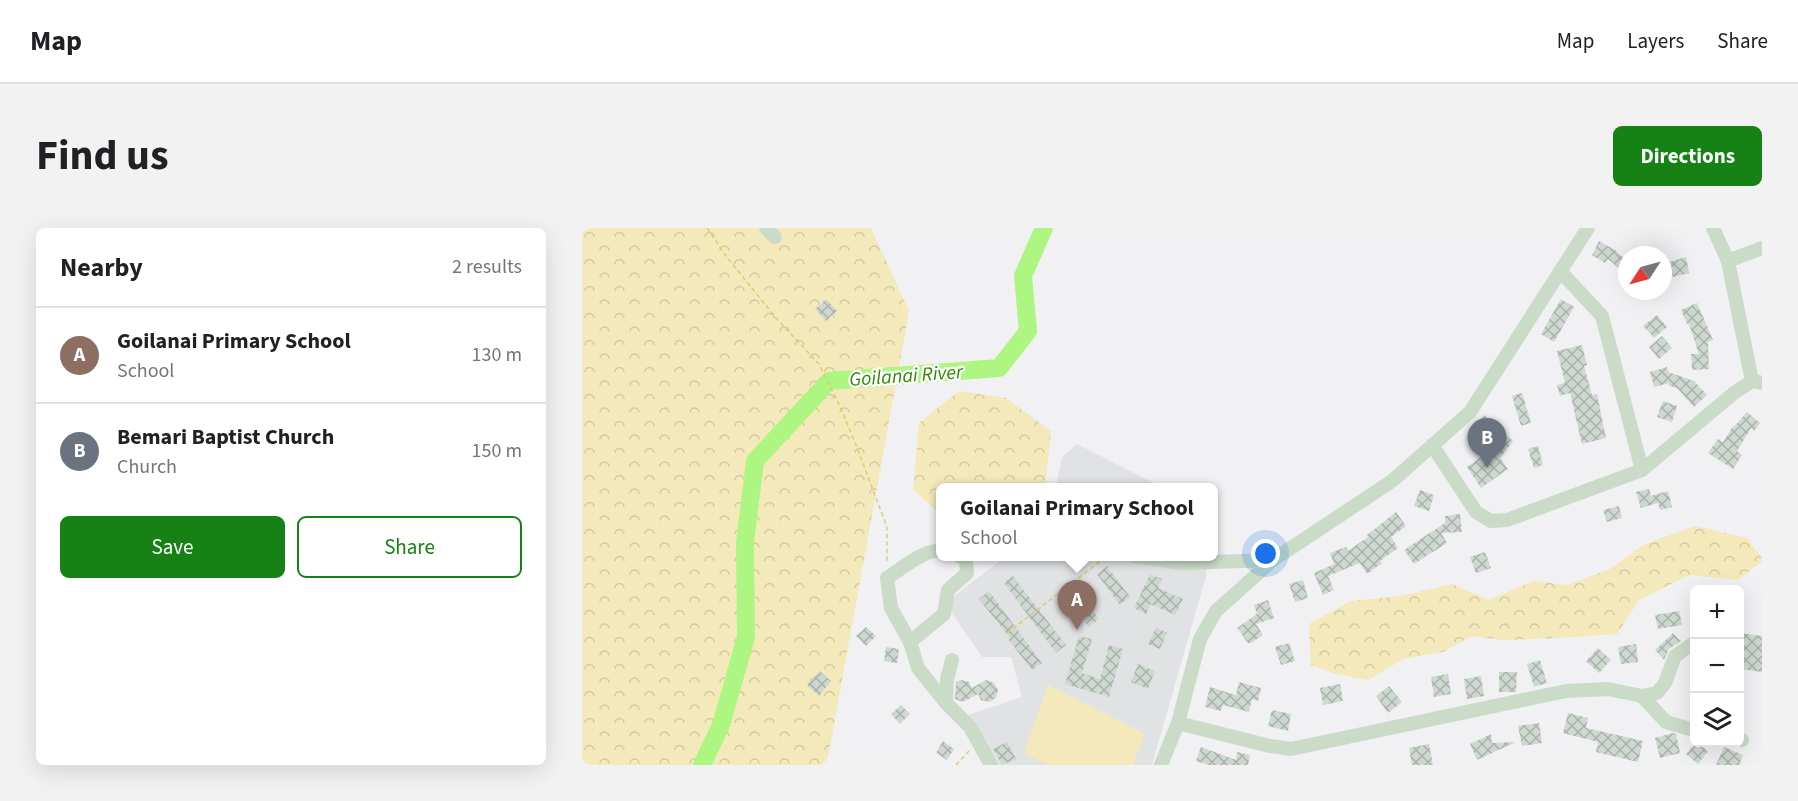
<!DOCTYPE html>
<html lang="en">
<head>
<meta charset="utf-8">
<style>
	:root { --surface:#fff; --page:#f2f2f2; --text:#202124; --muted:#757577; --line:#e0e0e0; --accent:#168216 }
	body { margin:0; font-family:"Source Sans 3",sans-serif; background:var(--page); color:var(--text) }
	.controls { position:absolute; right:18px; bottom:18px; display:grid; overflow:hidden; border-radius:9px; box-shadow:0 6px 24px #0002 }
	.controls button { width:54px; height:54px; display:grid; place-items:center; padding:0; border:0; border-bottom:2px solid var(--line); background:var(--surface); color:var(--text); font:30px sans-serif }
	.compass { position:absolute; left:1036px; top:18px; width:54px; height:54px; border-radius:50%; background:var(--surface); box-shadow:0 6px 24px #0002; rotate:234deg }
	.you { position:absolute; left:684px; top:326px; width:21px; height:21px; margin:-15px; border:4px solid #fff; border-radius:50%; background:#1a73e8; box-shadow:0 0 0 9px #1a73e833 }
	.badge { display:grid; place-items:center; width:39px; height:39px; border-radius:50%; background:var(--accent); color:#fff; font-size:20px; font-weight:700 }
	.pin { position:absolute; translate:-50% -50px; filter:drop-shadow(0 2px 3px #0008) }
	.pin::after { content:''; position:absolute; top:32px; width:21px; height:18px; background:inherit; clip-path:polygon(0 0,100% 0,50% 100%) }
	.popup { position:absolute; left:354px; top:255px; width:282px; height:78px; box-sizing:border-box; display:grid; place-content:center; border-radius:9px; background:var(--surface); filter:drop-shadow(0 2px 4px #0005); font-size:20px; white-space:nowrap; color:var(--muted) }
	.popup b { font-size:22px; color:var(--text) }
	.popup::after { content:''; position:absolute; left:50%; top:100%; margin-left:-12px; border:12px solid transparent; border-top-color:var(--surface) }
	.list { margin:0; padding:0; list-style:none }
	h2 { display:flex; justify-content:space-between; align-items:center; height:78px; margin:0; padding:0 24px; font-size:26px }
	h2 small { font-size:20px; font-weight:400; color:var(--muted) }
	.list li { display:grid; grid-template-columns:39px 1fr auto; gap:18px; align-items:center; box-sizing:border-box; height:96px; padding:0 24px; border-top:2px solid var(--line) }
	.list b { display:block; font-size:22px; white-space:nowrap }
	.list p { margin:0; font-size:20px; white-space:nowrap; color:var(--muted) }
	.list em { font-size:20px; font-style:normal; color:var(--muted) }
	.actions { display:flex; gap:12px; padding:18px 24px }
	.actions a { flex:1; padding:14px 0; border:2px solid var(--accent); border-radius:9px; text-align:center; font-size:21px; color:var(--accent) }
	.actions .main { background:var(--accent); color:#fff }
	.icon { flex:none; width:33px; height:33px; fill:none; stroke:currentColor; stroke-width:2; stroke-linecap:round; stroke-linejoin:round }
	.map { position:relative; flex:none; width:1180px; height:537px; overflow:hidden; border-radius:9px }
	header { display:flex; align-items:center; gap:36px; box-sizing:border-box; height:84px; padding:0 30px; background:var(--surface); border-bottom:2px solid var(--line) }
	header strong { font-size:28px }
	nav { display:flex; gap:33px; margin-inline-start:auto; font-size:21px }
	.intro { display:flex; align-items:center; justify-content:space-between; box-sizing:border-box; height:144px; padding:0 36px }
	h1 { margin:0; font-size:42px }
	.button { padding:15px 27px; border-radius:9px; background:var(--accent); color:#fff; font-size:21px; font-weight:700 }
	main { display:flex; gap:36px; padding:0 36px }
	aside { flex:1; background:var(--surface); border-radius:9px; box-shadow:0 6px 24px #0002 }
	.map>svg:first-child { display:block }
	.education { fill:#e1e2e4 }
	.forest { fill:url(#forest-crowns) }
	.pitch { fill:#f4e9ba }
	.lines { fill:none; stroke-linecap:round; stroke-linejoin:round }
	.river { stroke:#aef682; stroke-width:18 }
	.building { fill:url(#building-cross-hatch) }
	.path { stroke:#d7cf6e; stroke-width:1.5; stroke-dasharray:4.5 3; stroke-linecap:butt }
	.minor { stroke:#cadbc8; stroke-width:14 }
	.labels { text-anchor:middle; stroke-width:4.5; stroke-linejoin:round; paint-order:stroke }
	.water-label { font-size:20px; font-style:italic; fill:#358705; stroke:#fff }
</style>
</head>
<body>
<header>
<strong>Map</strong>
<nav><a>Map</a><a>Layers</a><a>Share</a></nav>
</header>
<div class="intro"><h1>Find us</h1><a class="button">Directions</a></div>
<main>
<aside>
<h2>Nearby<small>2 results</small></h2>
<ul class="list">
<li><span class="badge" style="background:#8d6e63">A</span><div><b>Goilanai Primary School</b><p>School</p></div><em>130 m</em></li>
<li><span class="badge" style="background:#6b7280">B</span><div><b>Bemari Baptist Church</b><p>Church</p></div><em>150 m</em></li>
</ul>
<div class="actions"><a class="main">Save</a><a>Share</a></div>
</aside>
<div class="map">
<svg width="1180" height="537" viewBox="0 0 1180 537">
	<defs>
		<pattern id="forest-crowns" width="20" height="18" patternUnits="userSpaceOnUse" patternTransform="scale(1.5)"><rect width="20" height="18" fill="#f4e9ba"/><path d="M2 6a3 3 0 1 1 6 0M12 15a3 3 0 1 1 6 0" fill="none" stroke="#d3caa1"/></pattern>
		<pattern id="building-cross-hatch" width="8" height="8" patternUnits="userSpaceOnUse" patternTransform="scale(1.5)"><rect width="8" height="8" fill="#ced8d0"/><path d="M0 0l8 8M0 8l8-8" fill="none" stroke="#a9b3ab"/></pattern>
	</defs>
	<rect width="100%" height="100%" fill="#f1f0f3"/>
	<g class="education">
		<path d="M 495,216 L 580,259 L 474,259 L 480,229 Z"/>
		<path d="M 423,329 L 624,329 L 624,348 L 570,537 L 415,537 L 386,487 L 440,469 L 429,429 L 400,429 L 363,375 Z"/>
	</g>
	<g class="forest">
		<path d="M 0,0 L 289,0 L 327,83 L 246,530 L 240,537 L 0,537 Z"/>
		<path d="M 377,163 L 424,170 L 469,203 L 463,259 L 358,260 L 358,286 L 331,261 L 337,195 Z"/>
		<path d="M 1113,298 L 1165,310 L 1180,330 L 1180,333 L 1156,352 L 1107,347 L 1057,372 L 1035,406 L 978,410 L 921,412 L 890,408 L 861,424 L 821,431 L 786,452 L 754,446 L 729,437 L 727,396 L 769,373 L 819,368 L 870,356 L 907,372 L 951,353 L 985,357 L 1028,341 L 1061,317 Z"/>
	</g>
	<path class="pitch" d="M 466,457 L 563,506 L 551,537 L 467,537 L 442,525 Z"/>
	<g class="lines">
		<path class="river" d="M 120,537 L 139,497 L 164,409 L 163,315 L 173,233 L 247,153 L 417,140 L 446,103 L 441,48 L 462,0"/>
	</g>
	<g class="building">
		<path d="M 1017,13 L 1033,22 L 1045,33 L 1045,47 L 1026,31 L 1023,35 L 1010,27 Z"/>
		<path d="M 1104,29 L 1107,45 L 1091,49 L 1087,34 Z"/>
		<path d="M 244,71 L 255,83 L 244,93 L 233,81 Z"/>
		<path d="M 979,71 L 992,79 L 972,114 L 959,106 Z"/>
		<path d="M 1115,75 L 1131,112 L 1126,114 L 1127,141 L 1110,142 L 1109,126 L 1117,126 L 1107,96 L 1105,96 L 1099,82 Z"/>
		<path d="M 1075,87 L 1085,99 L 1072,110 L 1061,98 Z"/>
		<path d="M 1080,108 L 1090,120 L 1077,131 L 1067,119 Z"/>
		<path d="M 1000,117 L 1005,137 L 1002,138 L 1010,167 L 1015,166 L 1024,210 L 1000,216 L 988,165 L 978,168 L 975,157 L 983,155 L 975,123 Z"/>
		<path d="M 1085,139 L 1086,144 L 1112,153 L 1125,167 L 1112,179 L 1096,161 L 1086,157 L 1087,155 L 1072,159 L 1068,144 Z"/>
		<path d="M 940,165 L 949,195 L 939,198 L 930,168 Z"/>
		<path d="M 1081,173 L 1095,178 L 1090,194 L 1075,189 Z"/>
		<path d="M 1165,184 L 1178,195 L 1172,203 L 1169,200 L 1155,223 L 1160,227 L 1151,241 L 1126,225 L 1136,211 L 1141,214 L 1151,198 L 1152,199 Z"/>
		<path d="M 902,187 L 931,213 L 918,230 L 926,241 L 899,260 L 885,239 L 910,221 L 889,203 Z"/>
		<path d="M 956,218 L 961,237 L 952,240 L 946,221 Z"/>
		<path d="M 1067,261 L 1069,268 L 1086,263 L 1090,279 L 1078,282 L 1076,275 L 1059,280 L 1054,264 Z"/>
		<path d="M 838,262 L 852,267 L 847,283 L 832,278 Z"/>
		<path d="M 1037,278 L 1040,290 L 1025,294 L 1021,282 Z"/>
		<path d="M 814,284 L 824,298 L 809,309 L 816,320 L 798,333 L 800,335 L 785,346 L 778,335 L 746,348 L 752,362 L 741,367 L 732,345 L 752,336 L 748,325 L 764,319 L 766,323 L 786,309 L 785,307 Z"/>
		<path d="M 878,286 L 880,304 L 859,305 L 865,315 L 832,336 L 822,322 L 863,295 L 863,288 Z"/>
		<path d="M 903,324 L 909,340 L 894,345 L 888,329 Z"/>
		<path d="M 525,338 L 548,369 L 538,377 L 515,346 Z"/>
		<path d="M 568,346 L 580,351 L 576,360 L 601,371 L 593,387 L 568,376 L 564,386 L 552,380 Z"/>
		<path d="M 431,348 L 484,417 L 474,425 L 422,355 Z"/>
		<path d="M 721,352 L 726,370 L 713,374 L 707,356 Z"/>
		<path d="M 494,361 L 517,391 L 507,399 L 484,368 Z"/>
		<path d="M 407,363 L 460,435 L 450,442 L 426,411 L 428,410 L 397,371 Z"/>
		<path d="M 686,372 L 692,390 L 674,396 L 681,407 L 669,415 L 666,415 L 655,400 L 675,386 L 672,377 Z"/>
		<path d="M 1097,383 L 1100,397 L 1076,401 L 1073,387 Z"/>
		<path d="M 284,399 L 294,408 L 284,418 L 274,408 Z"/>
		<path d="M 574,399 L 585,405 L 578,421 L 566,416 Z"/>
		<path d="M 1091,405 L 1099,413 L 1087,421 L 1082,432 L 1073,422 Z"/>
		<path d="M 1158,405 L 1180,408 L 1180,444 L 1158,441 Z"/>
		<path d="M 497,408 L 510,411 L 500,445 L 518,451 L 527,417 L 541,421 L 527,469 L 483,456 Z"/>
		<path d="M 707,415 L 713,433 L 699,437 L 693,419 Z"/>
		<path d="M 1054,416 L 1056,434 L 1039,436 L 1036,419 Z"/>
		<path d="M 304,419 L 317,421 L 315,435 L 302,433 Z"/>
		<path d="M 1016,420 L 1029,432 L 1017,445 L 1004,433 Z"/>
		<path d="M 958,432 L 965,455 L 952,459 L 945,436 Z"/>
		<path d="M 556,436 L 573,443 L 566,461 L 549,454 Z"/>
		<path d="M 238,443 L 249,453 L 237,468 L 225,457 Z"/>
		<path d="M 917,444 L 935,444 L 934,464 L 917,464 Z"/>
		<path d="M 866,446 L 869,466 L 852,469 L 849,449 Z"/>
		<path d="M 899,448 L 902,468 L 885,471 L 882,451 Z"/>
		<path d="M 379,452 L 387,454 L 390,460 L 404,452 L 412,455 L 416,462 L 414,470 L 407,474 L 399,472 L 396,466 L 381,474 L 373,471 L 374,454 Z"/>
		<path d="M 657,454 L 679,460 L 676,473 L 670,471 L 667,484 L 641,477 L 639,483 L 623,479 L 628,459 L 654,467 Z"/>
		<path d="M 758,456 L 761,473 L 741,477 L 738,460 Z"/>
		<path d="M 807,458 L 820,474 L 806,485 L 794,468 Z"/>
		<path d="M 319,477 L 328,486 L 318,496 L 309,486 Z"/>
		<path d="M 690,482 L 709,486 L 706,503 L 686,498 Z"/>
		<path d="M 986,485 L 1006,490 L 1004,500 L 1061,513 L 1056,534 L 1014,524 L 1016,514 L 981,505 Z"/>
		<path d="M 957,495 L 960,515 L 940,518 L 936,498 Z"/>
		<path d="M 1091,505 L 1094,506 L 1098,525 L 1078,530 L 1073,510 Z"/>
		<path d="M 909,506 L 910,515 L 934,514 L 895,532 L 888,516 Z"/>
		<path d="M 361,513 L 372,521 L 365,532 L 354,525 Z"/>
		<path d="M 425,514 L 434,531 L 420,537 L 411,521 Z"/>
		<path d="M 1114,514 L 1126,523 L 1116,536 L 1104,526 Z"/>
		<path d="M 847,516 L 851,537 L 830,537 L 827,520 Z"/>
		<path d="M 619,519 L 654,532 L 655,524 L 668,527 L 666,537 L 626,537 L 614,533 Z"/>
		<path d="M 1142,519 L 1161,527 L 1157,537 L 1134,537 Z"/>
	</g>
	<g class="lines">
		<g class="path">
			<path d="M 125,0 L 144,28 L 194,90 L 237,136 L 257,176 L 274,217 L 305,299 L 305,335"/>
			<path d="M 425,405 L 525,328"/>
			<path d="M 374,537 L 387,523"/>
		</g>
		<g class="minor">
			<path d="M 184,0 L 193,9"/>
			<path d="M 1131,0 L 1146,33 L 1170,153 L 1180,155"/>
			<path d="M 1146,33 L 1180,20"/>
			<path d="M 978,43 L 1020,88 L 1060,242"/>
			<path d="M 850,217 L 894,284 L 909,293 L 925,292 L 1060,242 L 1152,165 L 1170,153"/>
			<path d="M 358,323 C 343,321 319,341 305,350 L 309,380 L 328,414 L 336,440 L 364,475"/>
			<path d="M 552,328 L 600,335 L 691,332"/>
			<path d="M 328,414 L 362,386 L 366,362 L 385,345 L 384,332 L 377,328"/>
			<path d="M 370,432 L 365,451 L 364,475 L 388,499 L 409,537"/>
			<path d="M 1060,468 L 1084,494 L 1108,501 L 1112,500"/>
			<path d="M 596,495 L 688,518 L 709,521 L 984,463 L 1026,461 L 1060,468 L 1075,465 L 1083,455 L 1093,428 L 1112,415"/>
			<path d="M 1158,511 L 1160,512"/>
			<path d="M 579,537 L 596,495 L 618,411 L 634,383 L 691,332 L 810,253 L 888,184 L 1006,0"/>
		</g>
	</g>
	<g class="labels">
		<g class="water-label">
			<text transform="translate(324 147) rotate(-4)" y="7">Goilanai River</text>
		</g>
	</g>
</svg>
<div class="controls">
<button>+</button>
<button>−</button>
<button><svg class="icon" aria-label="layers" viewBox="0 0 24 24"><path d="M12 4l9 5-9 5-9-5zM3 14l9 5 9-5"/></svg></button>
</div>
<svg class="compass" viewBox="-18 -18 36 36"><path d="M0-13l5 13h-10z" fill="#e53935"/><path d="M0 13l5-13h-10z" fill="#757577"/></svg>
<div class="you"></div>
<div class="pin badge" style="left:495px;top:402px;background:#8d6e63">A</div>
<div class="popup"><b>Goilanai Primary School</b>School</div>
<div class="pin badge" style="left:905px;top:240px;background:#6b7280">B</div>
</div>
</main>
</body>
</html>
